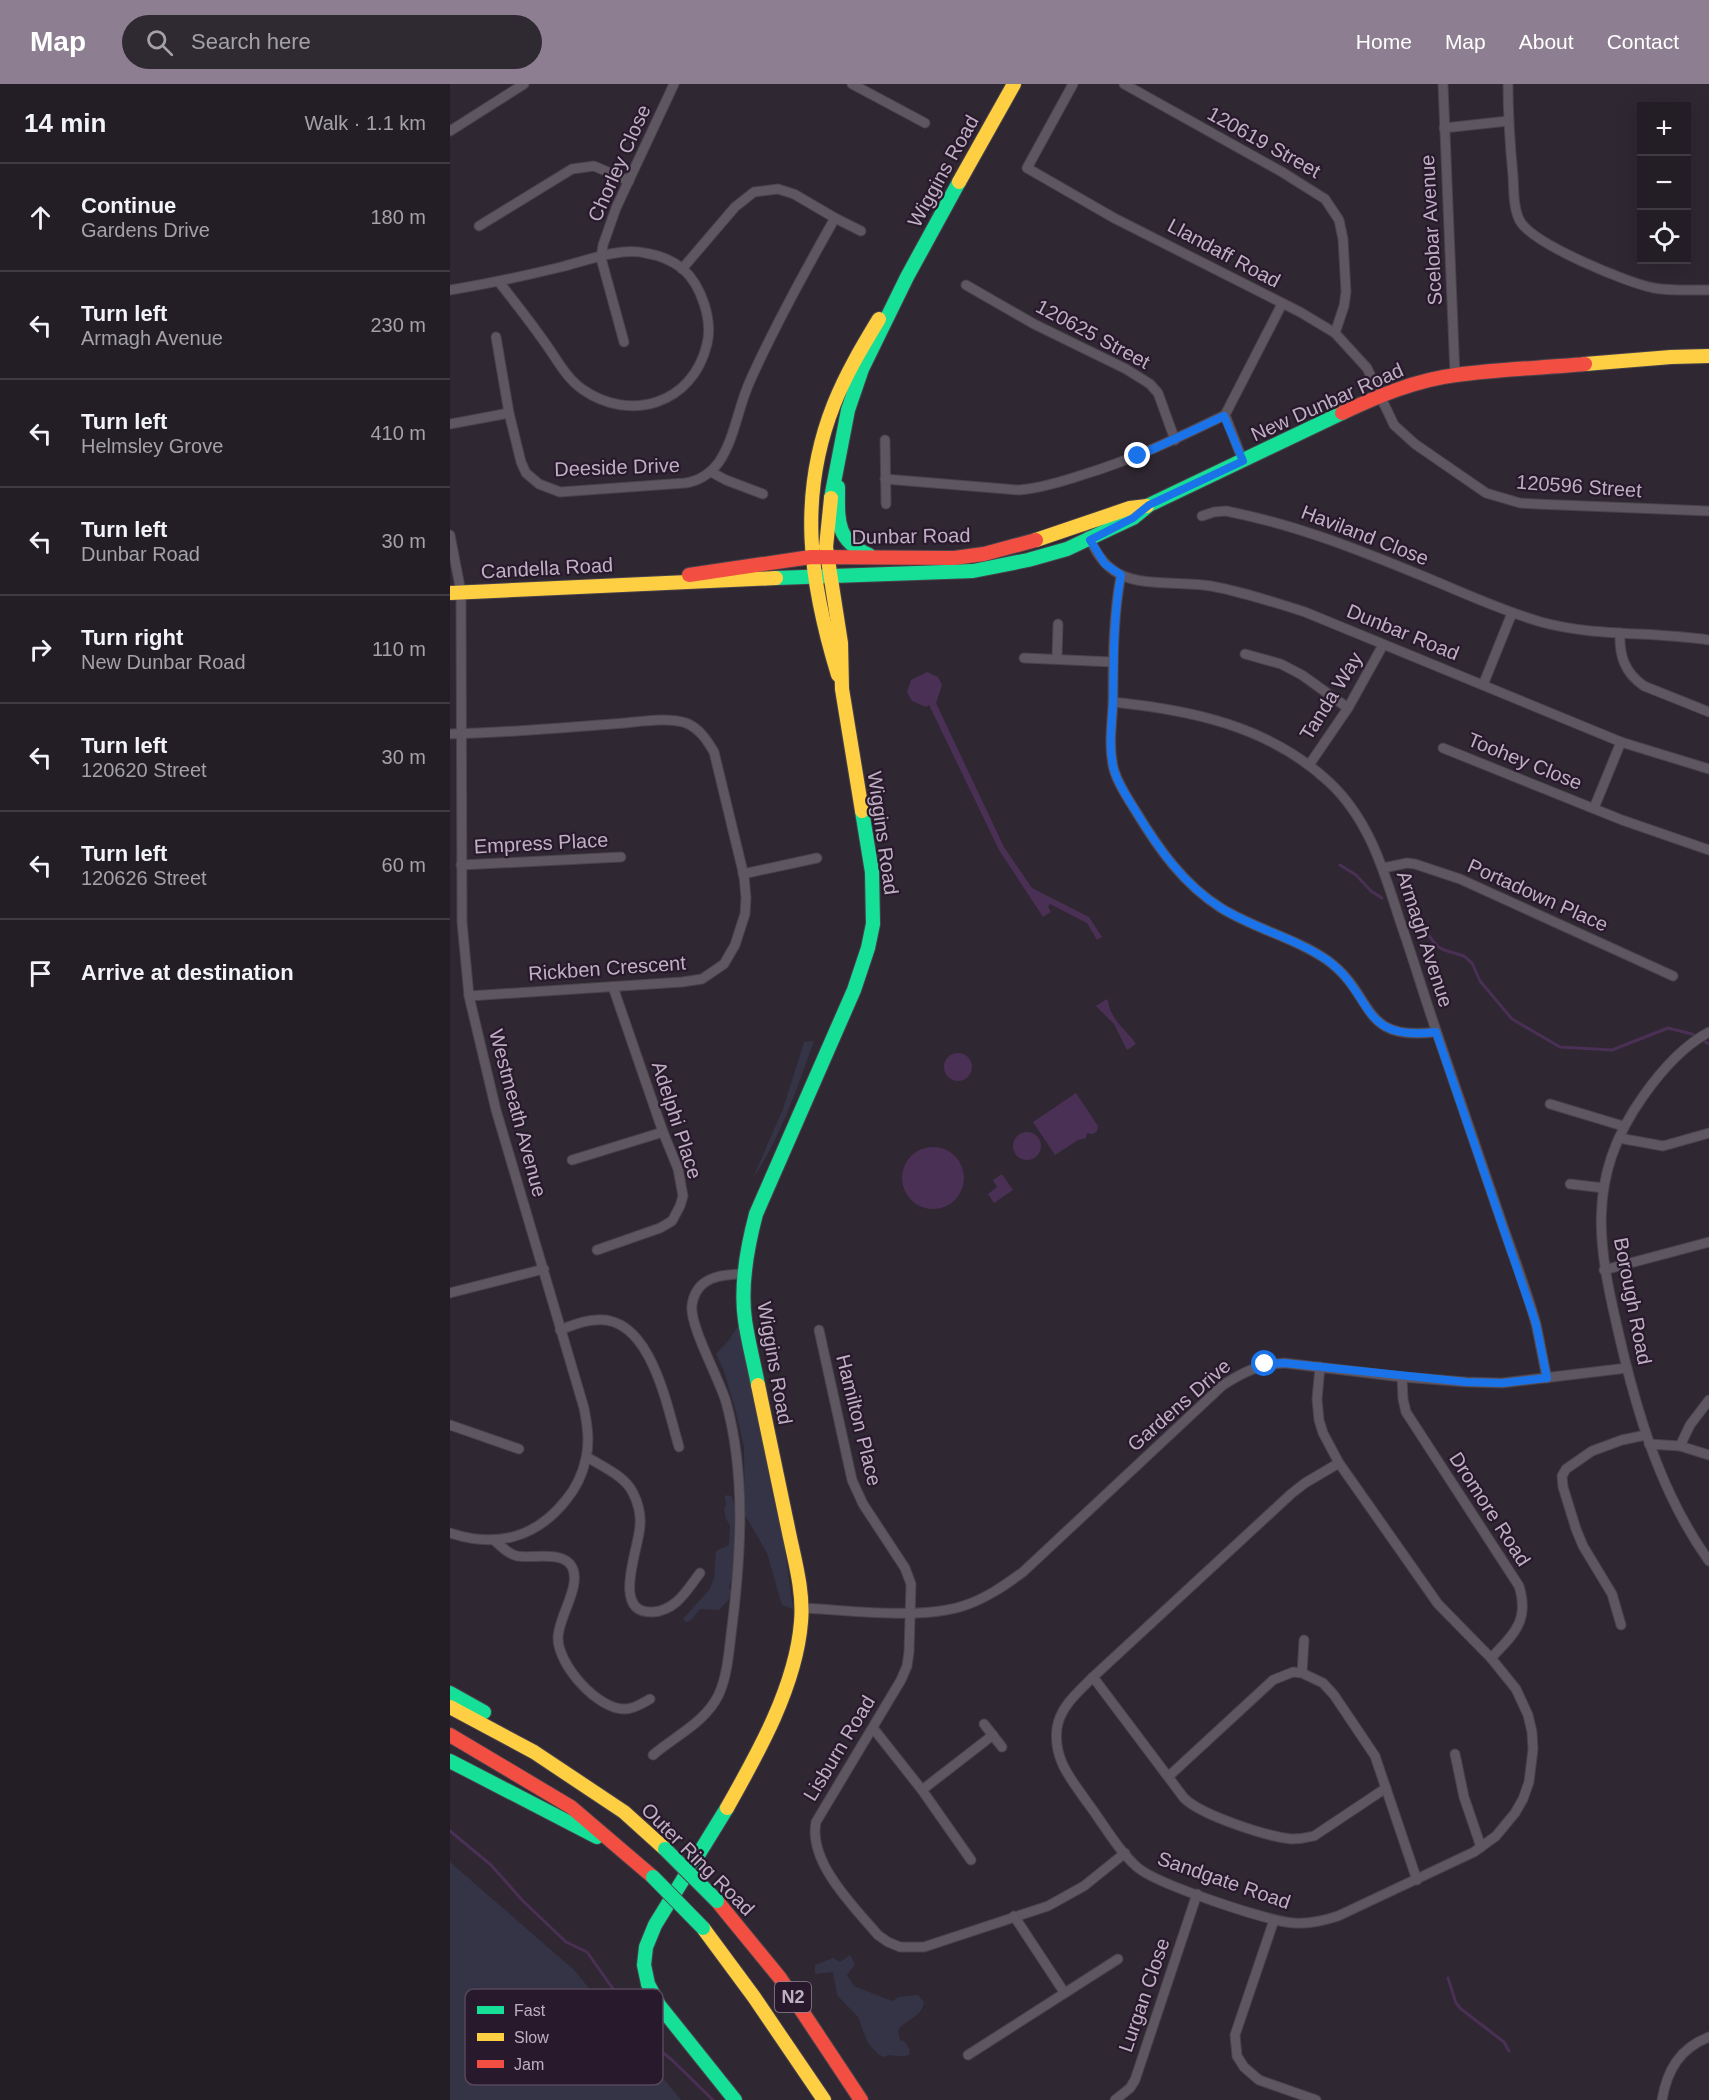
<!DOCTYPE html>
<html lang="en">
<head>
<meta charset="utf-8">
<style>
	:root { --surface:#231d26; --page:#2f2a32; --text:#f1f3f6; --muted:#a3a2a7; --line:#403b43; --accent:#8d7f91 }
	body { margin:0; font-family:Arial,sans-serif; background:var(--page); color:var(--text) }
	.controls { position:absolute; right:18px; top:18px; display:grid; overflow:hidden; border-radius:0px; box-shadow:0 6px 24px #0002 }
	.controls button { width:54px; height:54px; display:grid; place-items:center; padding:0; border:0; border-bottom:2px solid var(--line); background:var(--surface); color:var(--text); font:30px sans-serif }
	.stop { position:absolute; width:18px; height:18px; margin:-14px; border:4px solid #1a73e8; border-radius:50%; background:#fff }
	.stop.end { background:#1a73e8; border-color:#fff; box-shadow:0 2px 6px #0008 }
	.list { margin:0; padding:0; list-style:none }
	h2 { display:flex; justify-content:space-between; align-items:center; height:78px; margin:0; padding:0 24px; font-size:26px }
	h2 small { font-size:20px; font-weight:400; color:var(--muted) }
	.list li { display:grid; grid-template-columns:39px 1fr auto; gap:18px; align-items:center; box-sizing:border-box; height:108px; padding:0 24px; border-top:2px solid var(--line) }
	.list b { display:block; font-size:22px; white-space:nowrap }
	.list p { margin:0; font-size:20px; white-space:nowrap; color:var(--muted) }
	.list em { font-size:20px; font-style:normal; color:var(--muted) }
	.icon { flex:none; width:33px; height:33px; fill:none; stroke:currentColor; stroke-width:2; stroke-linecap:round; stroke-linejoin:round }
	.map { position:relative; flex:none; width:1259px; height:2016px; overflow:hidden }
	header { display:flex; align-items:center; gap:36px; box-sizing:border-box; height:84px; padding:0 30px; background:var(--accent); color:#fff }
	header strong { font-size:28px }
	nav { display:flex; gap:33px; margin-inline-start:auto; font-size:21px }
	.search { width:420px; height:54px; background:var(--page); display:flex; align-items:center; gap:15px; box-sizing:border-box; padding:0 21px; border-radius:33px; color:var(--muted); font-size:22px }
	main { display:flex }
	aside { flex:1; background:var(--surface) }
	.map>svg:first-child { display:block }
	.green { fill:#353447 }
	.water { fill:#4a3054 }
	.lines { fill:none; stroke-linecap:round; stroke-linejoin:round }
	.stream { stroke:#4a3054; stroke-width:3 }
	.street-casing { stroke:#48424b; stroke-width:11 }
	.fast-casing { stroke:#48424b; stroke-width:16 }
	.slow-casing { stroke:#48424b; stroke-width:16 }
	.jam-casing { stroke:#48424b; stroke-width:16 }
	.street { stroke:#5e5661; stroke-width:9 }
	.fast { stroke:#16e098; stroke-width:14 }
	.slow { stroke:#ffcf43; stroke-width:14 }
	.jam { stroke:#f24e42; stroke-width:14 }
	.fast-bridge-casing { stroke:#4c434d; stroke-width:16; stroke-linecap:butt }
	.fast-bridge { stroke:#16e098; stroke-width:14 }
	.route { stroke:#1a73e8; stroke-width:8 }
	.labels { text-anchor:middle; stroke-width:4.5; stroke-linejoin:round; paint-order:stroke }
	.shield { fill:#281a2c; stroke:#928296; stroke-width:1.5 }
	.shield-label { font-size:18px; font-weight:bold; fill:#c0afc4 }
	.street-label { font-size:20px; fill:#c0afc4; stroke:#281a2c }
	.key { fill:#281a2c; stroke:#56475a; stroke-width:1.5 }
	.key-label { font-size:16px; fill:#c0afc4 }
</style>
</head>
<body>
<header>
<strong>Map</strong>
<div class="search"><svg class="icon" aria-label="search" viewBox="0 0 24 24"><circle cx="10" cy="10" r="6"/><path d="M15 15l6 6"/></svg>Search here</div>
<nav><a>Home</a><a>Map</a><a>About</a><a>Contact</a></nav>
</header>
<main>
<aside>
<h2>14 min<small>Walk · 1.1 km</small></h2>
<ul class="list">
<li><svg class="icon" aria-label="ahead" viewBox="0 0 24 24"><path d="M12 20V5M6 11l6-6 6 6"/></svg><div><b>Continue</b><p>Gardens Drive</p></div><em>180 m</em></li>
<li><svg class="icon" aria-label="left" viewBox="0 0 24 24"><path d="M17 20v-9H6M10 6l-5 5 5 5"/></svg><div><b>Turn left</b><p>Armagh Avenue</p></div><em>230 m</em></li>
<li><svg class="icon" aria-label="left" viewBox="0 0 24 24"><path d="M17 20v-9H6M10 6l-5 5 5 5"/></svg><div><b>Turn left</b><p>Helmsley Grove</p></div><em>410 m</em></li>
<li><svg class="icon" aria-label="left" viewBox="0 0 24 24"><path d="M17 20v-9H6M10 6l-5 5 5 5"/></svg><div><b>Turn left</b><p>Dunbar Road</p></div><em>30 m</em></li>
<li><svg class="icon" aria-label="right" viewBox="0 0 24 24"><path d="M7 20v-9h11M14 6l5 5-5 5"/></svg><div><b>Turn right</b><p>New Dunbar Road</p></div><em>110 m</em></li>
<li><svg class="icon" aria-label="left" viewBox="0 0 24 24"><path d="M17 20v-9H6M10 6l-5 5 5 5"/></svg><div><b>Turn left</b><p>120620 Street</p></div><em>30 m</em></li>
<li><svg class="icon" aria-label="left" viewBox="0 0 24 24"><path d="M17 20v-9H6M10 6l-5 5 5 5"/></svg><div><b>Turn left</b><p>120626 Street</p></div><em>60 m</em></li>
<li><svg class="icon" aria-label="arrive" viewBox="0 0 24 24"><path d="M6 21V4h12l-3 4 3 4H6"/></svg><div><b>Arrive at destination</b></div></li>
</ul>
</aside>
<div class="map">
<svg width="1259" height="2016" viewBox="0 0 1259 2016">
	<rect width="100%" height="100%" fill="#2f2732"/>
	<g class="green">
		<path d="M 364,957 C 347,1004 331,1053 303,1094 L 333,1025 L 354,958 Z"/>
		<path d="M 290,1239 L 324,1418 L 334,1459 L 343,1525 L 332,1521 L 317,1469 L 295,1431 L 294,1363 L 286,1328 L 274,1287 L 266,1270 L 279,1256 Z"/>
		<path d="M 278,1411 L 282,1413 L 284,1421 L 284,1489 L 279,1503 C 284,1514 276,1518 269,1526 L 250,1525 L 240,1537 L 236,1538 L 233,1535 L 260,1505 L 264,1494 L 266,1467 L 279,1461 L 280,1441 L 276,1435 L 274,1425 L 276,1421 L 275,1412 Z"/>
		<path d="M 0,1778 L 124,1886 L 231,2016 L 0,2016 Z"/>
		<path d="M 400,1871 L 405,1880 L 397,1891 L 404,1902 L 442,1917 L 449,1913 L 468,1911 L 474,1918 C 471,1935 455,1934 448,1947 L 450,1956 L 454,1957 L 459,1964 L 460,1970 C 449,1976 442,1968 434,1973 L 429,1971 L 418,1959 L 408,1933 L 387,1911 L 383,1888 L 365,1890 L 365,1881 L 383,1874 L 390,1878 Z"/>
	</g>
	<g class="water">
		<path d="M 477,588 L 488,593 L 492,601 L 486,619 L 554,763 L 582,804 L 639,833 L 652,853 L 647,856 L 637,839 L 600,820 L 598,823 L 601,828 L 593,833 L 549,766 L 479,621 L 476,623 L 462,617 L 457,608 L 461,596 Z"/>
		<path d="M 657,915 C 659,919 659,925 662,929 C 667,941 679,949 686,960 L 677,966 L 664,940 L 646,922 Z"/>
		<circle cx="508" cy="983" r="14"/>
		<path d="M 626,1009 L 648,1042 L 647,1047 L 643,1050 L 637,1049 L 636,1054 L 628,1056 L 605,1071 L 583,1038 Z"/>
		<circle cx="577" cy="1062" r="14"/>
		<circle cx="483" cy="1094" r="31"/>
		<path d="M 552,1090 L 563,1106 L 544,1119 L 538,1110 L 547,1103 L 543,1096 Z"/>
	</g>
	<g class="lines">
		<g class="stream">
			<path d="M 890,781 L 906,791 L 921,807 L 932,814"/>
			<path d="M 976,848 L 987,862 L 994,866 L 1014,872 L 1022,879 L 1030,897 L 1062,935 L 1110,963 L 1162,966 L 1218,944 L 1242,950 L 1259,960"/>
			<path d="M 0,1747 L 41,1781 L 73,1817 L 116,1858 L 137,1868 L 178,1926 L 194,1954 L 221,1975 L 263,2016"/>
			<path d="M 998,1894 L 1006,1919 L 1011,1925 L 1054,1958 L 1059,1967"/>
		</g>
		<defs>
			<g id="street">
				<path d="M 402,0 L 475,39"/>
				<path d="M 623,0 L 577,84 L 664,134 L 850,228 L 885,249 L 917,284 L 944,341 L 965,360 L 1036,409 L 1070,419 L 1086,420 L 1259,427"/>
				<path d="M 674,0 L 832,88 L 875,115 L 889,136 L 893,155 L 896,208 L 894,222 L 885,249"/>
				<path d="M 993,0 L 1005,291"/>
				<path d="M 1058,0 C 1058,31 1060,61 1063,92 C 1064,106 1063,124 1070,137 C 1083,160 1177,199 1204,204 C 1222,207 1241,206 1259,206"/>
				<path d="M 994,44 L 1058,37"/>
				<path d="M 0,47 L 74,0"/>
				<path d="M 385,134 L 411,147"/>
				<path d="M 29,142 L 122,85 L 144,82 L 179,97"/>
				<path d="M 516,201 L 584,240 L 676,285 L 700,300 L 708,309 L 725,356"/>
				<path d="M 0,206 C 37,200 74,192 111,183 C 135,177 171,163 195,169 C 208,171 223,177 233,185 C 251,201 263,236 257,260 C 243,320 180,339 132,305 C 115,293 105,272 93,256 C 79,236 64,217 49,198"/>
				<path d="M 46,253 L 59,329 L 71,378 L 76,389 L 89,400 L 110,408 L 235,399 C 250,397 260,390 269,378 C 285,354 288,323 300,297 C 325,241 355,187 385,134 L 344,110 L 328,105 L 304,108 L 285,123 L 232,185"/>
				<path d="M 174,258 L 151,174 L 153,161 L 166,124 L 224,0"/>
				<path d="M 0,340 L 59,329"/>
				<path d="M 435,356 L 436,420"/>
				<path d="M 793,377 L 775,331 L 832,220"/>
				<path d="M 261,388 L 276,396 L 313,410"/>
				<path d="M 435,395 L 569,406 C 591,404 611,398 632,391 C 682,376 728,354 775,331"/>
				<path d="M 752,432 L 764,428 L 776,427 C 848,441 912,467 980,495 C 1016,510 1053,527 1091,538 C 1145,553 1203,547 1259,556"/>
				<path d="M 0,451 L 11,508 L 12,838 L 19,912 L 46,1026 L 134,1324 C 137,1340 140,1357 136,1374 C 133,1389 126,1404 116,1416 C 86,1454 46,1464 0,1449"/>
				<path d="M 638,451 C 645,467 653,481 669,490 C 694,503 734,497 761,502 C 793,508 824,518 855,528 L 1171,658 L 1259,685"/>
				<path d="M 671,491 C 663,533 663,575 663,618 C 662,640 658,664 664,686 C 668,700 677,713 685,726 C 708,764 733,800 771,824 C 805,845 845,854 877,876 C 926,911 908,958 986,948"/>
				<path d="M 1170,549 C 1169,572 1175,589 1194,602 L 1259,628"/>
				<path d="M 795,570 L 831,580 L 852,591 L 898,624"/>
				<path d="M 574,574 L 663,578"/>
				<path d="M 607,575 L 608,540"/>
				<path d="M 1033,601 L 1062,529"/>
				<path d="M 663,618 C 741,626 819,642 879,698 C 919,735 934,787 950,837 C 963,874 974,912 987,949 C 1009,1013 1031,1077 1053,1142 C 1064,1174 1077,1207 1086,1240 C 1090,1258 1093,1276 1097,1294"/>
				<path d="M 0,650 C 54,649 108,644 162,640 C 183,639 216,632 236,639 C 249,644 257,656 264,668 L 294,792 L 296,814 L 295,830 L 285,861 L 274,880 L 252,895 L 232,898 L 19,912"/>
				<path d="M 993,664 L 1172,736 L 1259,766"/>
				<path d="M 859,681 L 898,624 L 933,561"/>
				<path d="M 1144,724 L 1171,658"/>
				<path d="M 11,781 L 171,773"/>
				<path d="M 933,784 L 957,779 L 965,780 L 1010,795 L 1223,892"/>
				<path d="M 293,790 L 367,774"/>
				<path d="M 1259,948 C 1233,962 1211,987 1194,1011 C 1131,1099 1150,1170 1173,1268 C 1191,1342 1214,1414 1259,1477"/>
				<path d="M 1100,1020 L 1173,1042"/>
				<path d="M 1169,1054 L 1213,1062 L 1259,1049"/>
				<path d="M 122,1076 L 213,1048"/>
				<path d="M 1120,1100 L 1154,1104"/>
				<path d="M 147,1166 L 210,1144 L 222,1137 L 230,1122 L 233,1112 L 228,1085 L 213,1048 L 163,903"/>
				<path d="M 1154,1186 L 1259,1158"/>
				<path d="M 0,1209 L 94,1185"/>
				<path d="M 110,1246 C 121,1242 133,1236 146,1236 C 201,1231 217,1323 229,1363"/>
				<path d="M 369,1246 L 402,1396 L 413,1420 L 455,1484 L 461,1500 L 459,1568 L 457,1582 L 451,1596 L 366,1738 C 358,1778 404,1823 428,1851 L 438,1858 L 450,1863 L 474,1863 L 598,1822 L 634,1802 L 675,1769"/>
				<path d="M 870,1283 L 867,1315 L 869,1336 L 873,1349 L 889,1379 L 988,1520 L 1041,1574 L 1066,1605 L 1078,1631 L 1082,1648 L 1083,1665 L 1079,1698 L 1073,1715 L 1065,1729 L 1046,1752 L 1024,1768 L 888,1832 C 873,1837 860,1840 844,1839 C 817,1837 706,1800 687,1783 C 667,1765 653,1739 637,1718 C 621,1695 603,1675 607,1644 C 610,1623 628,1608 643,1593 L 841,1410 L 855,1399 L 889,1379"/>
				<path d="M 952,1293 L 953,1315 L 956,1328 L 1069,1502 C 1080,1537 1063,1551 1041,1574"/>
				<path d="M 0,1341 L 69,1365"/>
				<path d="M 1199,1360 L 1230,1362 L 1259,1371"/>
				<path d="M 1230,1362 L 1240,1341 L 1259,1316"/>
				<path d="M 137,1373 C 153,1383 175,1392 183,1409 C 188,1418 191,1431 190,1441 C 190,1462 160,1529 202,1528 C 226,1527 237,1506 250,1489"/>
				<path d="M 44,1456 C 51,1462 58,1470 67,1472 C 82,1475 113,1466 122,1483 C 132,1502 108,1533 108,1554 C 108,1581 148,1626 175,1625 C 184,1625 193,1619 200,1615"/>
				<path d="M 352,1524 C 398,1526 470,1536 513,1522 C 535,1515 554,1502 573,1488 L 773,1301 C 795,1287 808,1281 834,1279 L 952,1293 L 1016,1298 L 1052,1299 L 1177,1284"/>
				<path d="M 1171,1541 L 1162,1510 L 1133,1462 L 1126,1445 L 1113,1403 L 1112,1392 L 1116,1385 L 1142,1367 L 1172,1356 L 1196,1351"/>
				<path d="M 852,1589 L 854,1556"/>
				<path d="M 643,1593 L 734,1714 C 751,1731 815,1752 841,1755 C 849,1755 856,1754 864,1752 L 936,1704"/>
				<path d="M 534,1640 L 552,1663"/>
				<path d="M 423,1644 L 472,1706 L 521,1776"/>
				<path d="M 1005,1670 L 1014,1713 L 1031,1763"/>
				<path d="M 203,1671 C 225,1652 256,1638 269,1610 C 278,1590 279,1565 282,1543 C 291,1470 296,1390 276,1318 C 269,1294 239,1241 242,1221 C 246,1193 271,1190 294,1190"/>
				<path d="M 719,1692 L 823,1596 L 843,1588 L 852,1589 L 873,1599 L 884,1611 L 925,1672 L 967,1796"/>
				<path d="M 472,1706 L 543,1651"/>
				<path d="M 564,1832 L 614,1908"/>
				<path d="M 824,1836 L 785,1951 L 787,1972 L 794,1983 L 809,1996 L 866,2016"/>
				<path d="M 518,1971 L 668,1875"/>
				<path d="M 665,2016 L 680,2004 L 685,1996 L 747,1810"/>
				<path d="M 1212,2016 C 1217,1986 1230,1964 1259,1953"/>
			</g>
			<g id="fast">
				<path d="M 388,403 C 388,436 385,456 419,471"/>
				<path d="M 381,414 L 398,326 L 412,285 L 457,193 L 509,98"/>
				<path d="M 326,494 L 523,487 L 578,476 L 617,465 L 683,434 L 699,421 L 892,329"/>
				<path d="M 308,1301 C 304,1279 298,1258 295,1236 C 290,1202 297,1164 306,1130 L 404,906 L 418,864 L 423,840 L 422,788 L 412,727"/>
				<path d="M 0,1609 L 34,1628"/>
				<path d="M 0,1677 L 147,1753"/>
				<path d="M 277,1724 L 205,1841 L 196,1863 L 194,1881 L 198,1900 L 209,1921 L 285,2016"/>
			</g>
			<g id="slow">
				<path d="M 509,98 L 564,0"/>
				<path d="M 1135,280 L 1221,273 L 1259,272"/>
				<path d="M 381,414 L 376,463 L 391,559 L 392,605 L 412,727"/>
				<path d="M 586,456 L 680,424 L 697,422"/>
				<path d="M 0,509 L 326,494"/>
				<path d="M 388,591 C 360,499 347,413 384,320 C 396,290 412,263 429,235"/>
				<path d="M 0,1623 L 84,1668 L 174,1728 L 215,1765"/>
				<path d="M 277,1724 C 308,1669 346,1602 351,1538 C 354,1507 344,1474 338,1444 C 328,1396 318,1348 308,1301"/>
				<path d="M 253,1844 L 304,1913 L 374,2016"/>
			</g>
			<g id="jam">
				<path d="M 892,329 C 928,312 966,296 1006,291 C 1048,285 1092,284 1135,280"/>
				<path d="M 239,491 L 361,473 L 504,474 L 534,470 L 586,456"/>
				<path d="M 0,1651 L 121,1723 L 203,1793"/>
				<path d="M 267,1817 L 330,1894 L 411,2016"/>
			</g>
		</defs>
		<use href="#street" class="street-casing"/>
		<use href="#fast" class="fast-casing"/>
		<use href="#slow" class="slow-casing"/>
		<use href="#jam" class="jam-casing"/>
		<use href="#street" class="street"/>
		<use href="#fast" class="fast"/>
		<use href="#slow" class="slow"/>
		<use href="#jam" class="jam"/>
		<defs>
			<g id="fast-bridge">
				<path d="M 215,1765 L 267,1817"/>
				<path d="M 203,1793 L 253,1844"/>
			</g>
		</defs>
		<use href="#fast-bridge" class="fast-bridge-casing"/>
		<use href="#fast-bridge" class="fast-bridge"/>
	</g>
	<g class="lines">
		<path class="route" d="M 688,372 L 774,332 L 793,377 L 699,421 L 683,434 L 640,456 L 655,480 L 671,491 C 663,533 664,575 663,618 C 662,640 658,664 664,686 C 668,700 677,713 685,726 C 708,764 733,800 771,824 C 805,845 845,854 877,876 C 925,911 908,958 986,948 L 1086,1240 L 1097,1294 L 1052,1299 L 1016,1298 L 834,1279 L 815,1280"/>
	</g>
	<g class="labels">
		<rect class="shield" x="325" y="1898" width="36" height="30" rx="4.5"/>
		<g class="shield-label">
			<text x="343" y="1919">N2</text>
		</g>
		<g class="street-label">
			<text transform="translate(814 58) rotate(29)" y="7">120619 Street</text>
			<text transform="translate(169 79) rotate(-66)" y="7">Chorley Close</text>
			<text transform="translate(493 87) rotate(-61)" y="7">Wiggins Road</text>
			<text transform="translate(981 146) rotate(-93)" y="7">Scelobar Avenue</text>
			<text transform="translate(774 169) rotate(28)" y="7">Llandaff Road</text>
			<text transform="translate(643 250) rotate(28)" y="7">120625 Street</text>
			<text transform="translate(877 318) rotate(-24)" y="7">New Dunbar Road</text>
			<text transform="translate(167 383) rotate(-2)" y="7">Deeside Drive</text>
			<text transform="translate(1129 402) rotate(4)" y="7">120596 Street</text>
			<text transform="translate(915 451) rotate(21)" y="7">Haviland Close</text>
			<text transform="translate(461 452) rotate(-1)" y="7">Dunbar Road</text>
			<text transform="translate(97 484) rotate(-3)" y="7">Candella Road</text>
			<text transform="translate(953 548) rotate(22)" y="7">Dunbar Road</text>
			<text transform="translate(881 612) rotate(-58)" y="7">Tanda Way</text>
			<text transform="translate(1075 677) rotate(22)" y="7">Toohey Close</text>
			<text transform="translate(433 749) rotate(82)" y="7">Wiggins Road</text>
			<text transform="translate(91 759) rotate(-3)" y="7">Empress Place</text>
			<text transform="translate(1088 811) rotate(24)" y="7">Portadown Place</text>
			<text transform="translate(975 855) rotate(72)" y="7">Armagh Avenue</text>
			<text transform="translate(157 884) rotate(-4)" y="7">Rickben Crescent</text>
			<text transform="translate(68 1029) rotate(75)" y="7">Westmeath Avenue</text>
			<text transform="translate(227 1036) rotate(72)" y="7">Adelphi Place</text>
			<text transform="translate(1183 1217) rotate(79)" y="7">Borough Road</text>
			<text transform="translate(325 1279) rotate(80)" y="7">Wiggins Road</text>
			<text transform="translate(729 1321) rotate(-41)" y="7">Gardens Drive</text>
			<text transform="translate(409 1336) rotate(76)" y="7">Hamilton Place</text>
			<text transform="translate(1040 1425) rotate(57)" y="7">Dromore Road</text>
			<text transform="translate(389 1664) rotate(-59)" y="7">Lisburn Road</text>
			<text transform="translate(248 1775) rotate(45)" y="7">Outer Ring Road</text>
			<text transform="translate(774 1796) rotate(19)" y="7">Sandgate Road</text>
			<text transform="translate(694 1911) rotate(-71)" y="7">Lurgan Close</text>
		</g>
	</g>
	<rect x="15" y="1905" width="198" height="96" rx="9" class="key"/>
	<rect x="27" y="1922" width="27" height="8" fill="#16e098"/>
	<rect x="27" y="1949" width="27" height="8" fill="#ffcf43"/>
	<rect x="27" y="1976" width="27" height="8" fill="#f24e42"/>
	<g class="key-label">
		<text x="64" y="1932">Fast</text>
		<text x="64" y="1959">Slow</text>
		<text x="64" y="1986">Jam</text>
	</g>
</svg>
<div class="controls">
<button>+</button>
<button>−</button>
<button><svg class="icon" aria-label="locate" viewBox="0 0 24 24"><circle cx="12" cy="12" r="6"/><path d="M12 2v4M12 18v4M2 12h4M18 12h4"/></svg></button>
</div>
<div class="stop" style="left:815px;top:1280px"></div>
<div class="stop end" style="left:688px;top:372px"></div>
</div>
</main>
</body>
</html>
